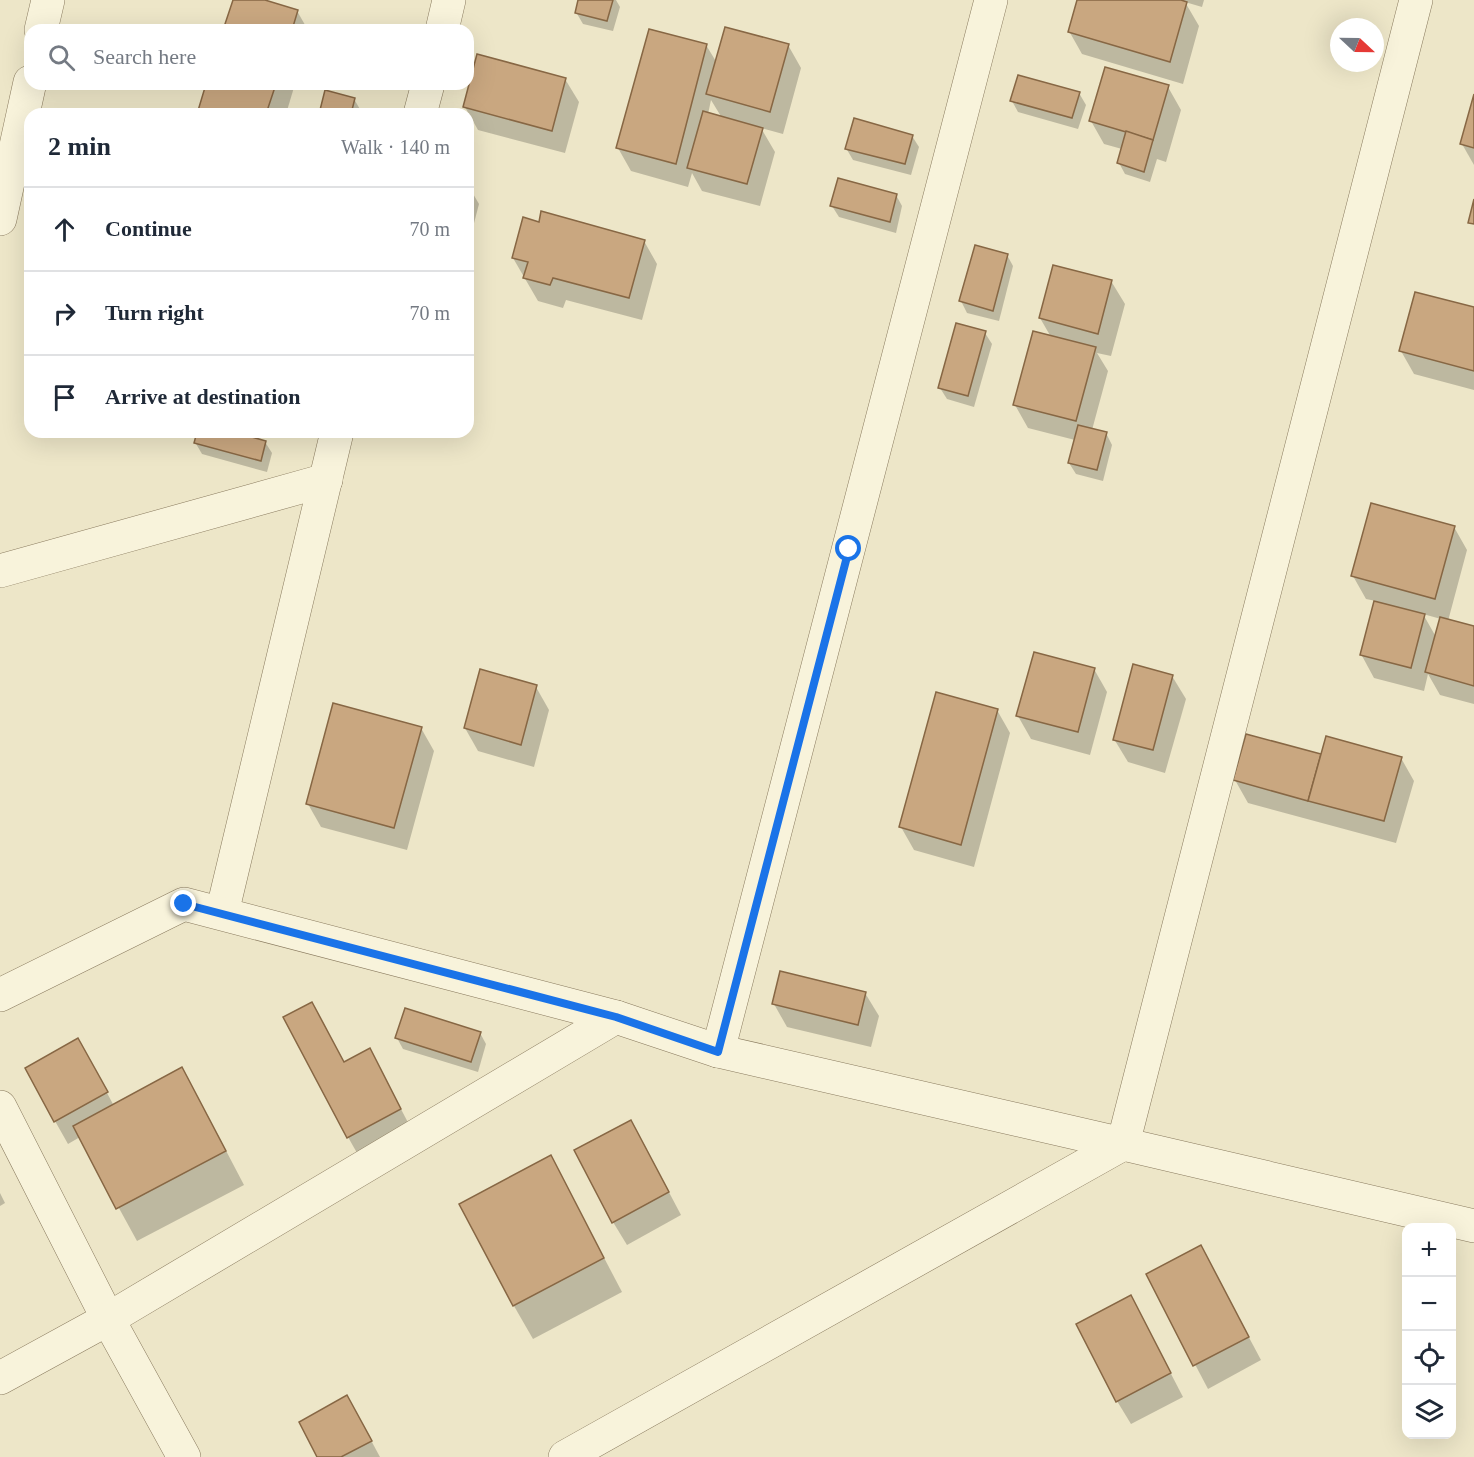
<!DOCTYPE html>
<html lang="en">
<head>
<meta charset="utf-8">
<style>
	:root { --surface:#fff; --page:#f6f6f7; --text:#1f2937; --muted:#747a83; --line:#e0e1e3 }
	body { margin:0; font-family:Georgia,serif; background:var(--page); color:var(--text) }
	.controls { position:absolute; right:18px; bottom:18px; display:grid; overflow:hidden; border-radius:12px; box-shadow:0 6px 24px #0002 }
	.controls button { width:54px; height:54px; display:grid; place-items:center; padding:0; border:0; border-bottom:2px solid var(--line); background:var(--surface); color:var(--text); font:30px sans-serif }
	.compass { position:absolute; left:1330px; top:18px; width:54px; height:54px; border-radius:50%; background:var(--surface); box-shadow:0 6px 24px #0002; rotate:112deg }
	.stop { position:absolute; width:18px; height:18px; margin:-14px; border:4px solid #1a73e8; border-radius:50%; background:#fff }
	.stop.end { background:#1a73e8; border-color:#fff; box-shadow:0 2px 6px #0008 }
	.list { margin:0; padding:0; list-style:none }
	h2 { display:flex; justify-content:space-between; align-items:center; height:78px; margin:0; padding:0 24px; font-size:26px }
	h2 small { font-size:20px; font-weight:400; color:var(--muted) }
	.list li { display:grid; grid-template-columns:39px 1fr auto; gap:18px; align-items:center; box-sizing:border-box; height:84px; padding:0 24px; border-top:2px solid var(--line) }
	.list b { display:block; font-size:22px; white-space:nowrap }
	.list em { font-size:20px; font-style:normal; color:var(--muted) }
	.icon { flex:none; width:33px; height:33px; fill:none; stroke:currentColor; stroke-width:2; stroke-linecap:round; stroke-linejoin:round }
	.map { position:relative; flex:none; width:1474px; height:1457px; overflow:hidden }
	.search { position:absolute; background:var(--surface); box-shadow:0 6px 24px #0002; left:24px; top:24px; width:450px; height:66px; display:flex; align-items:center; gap:15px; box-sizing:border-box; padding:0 21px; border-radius:18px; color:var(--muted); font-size:22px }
	.panel { position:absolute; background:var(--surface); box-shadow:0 6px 24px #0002; left:24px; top:108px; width:450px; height:330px; border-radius:18px }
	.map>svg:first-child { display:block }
	.shadow { fill:#0003; fill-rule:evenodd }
	.building { fill:#c9a780; stroke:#876744; stroke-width:1.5 }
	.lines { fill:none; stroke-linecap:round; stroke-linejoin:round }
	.minor-casing { stroke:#897a5e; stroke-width:34 }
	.minor { stroke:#f8f3db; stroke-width:33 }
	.route { stroke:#1a73e8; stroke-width:8 }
</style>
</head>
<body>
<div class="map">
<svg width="1474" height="1457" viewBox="0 0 1474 1457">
	<rect width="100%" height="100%" fill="#ede6c8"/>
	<g class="shadow">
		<path d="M 234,0 L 260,0 L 297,11 L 308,30 L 225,30 Z"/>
		<path d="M 580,0 L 616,0 L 620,7 L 613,31 L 583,24 L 576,12 Z"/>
		<path d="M 1078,0 L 1204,0 L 1202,7 L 1185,2 L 1199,26 L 1183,84 L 1082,54 L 1069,31 Z"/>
		<path d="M 706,45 L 717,63 L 788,45 L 801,68 L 783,134 L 761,128 L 775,152 L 760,206 L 702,191 L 692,173 L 688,187 L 631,171 L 618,148 ZM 711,100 L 722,118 L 708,114 Z"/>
		<path d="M 565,79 L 579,102 L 565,153 L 478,130 L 465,107 Z"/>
		<path d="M 208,84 L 295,84 L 286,114 L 199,114 Z"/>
		<path d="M 1168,87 L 1181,110 L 1166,162 L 1157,159 L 1150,182 L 1125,174 L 1119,163 L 1122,149 L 1104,144 L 1091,121 Z"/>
		<path d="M 1079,93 L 1086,105 L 1078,129 L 1018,112 L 1012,101 Z"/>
		<path d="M 354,99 L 361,111 L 360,114 L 320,114 Z"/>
		<path d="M 1474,100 L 1474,165 L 1462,144 Z"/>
		<path d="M 912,136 L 919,147 L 911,175 L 853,160 L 846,148 Z"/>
		<path d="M 468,191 L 472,192 L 479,204 L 473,227 L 468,226 Z"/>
		<path d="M 896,195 L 902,206 L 896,233 L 839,217 L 832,206 Z"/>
		<path d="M 540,224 L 644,241 L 657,264 L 642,320 L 566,300 L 563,308 L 538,301 L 513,258 Z"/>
		<path d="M 1007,255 L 1013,266 L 999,321 L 967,313 L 961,301 Z"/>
		<path d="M 1111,281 L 1125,304 L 1111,356 L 1097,353 L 1108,371 L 1092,430 L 1106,433 L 1112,445 L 1103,481 L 1076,474 L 1069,463 L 1075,440 L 1028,428 L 1015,405 L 1051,337 L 1040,318 Z"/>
		<path d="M 1474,309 L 1474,390 L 1414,374 L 1401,351 Z"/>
		<path d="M 985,333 L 992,344 L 974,407 L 947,399 L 940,388 Z"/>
		<path d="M 198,432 L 228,432 L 265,442 L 272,453 L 267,472 L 202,454 L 195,442 Z"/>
		<path d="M 1454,527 L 1467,550 L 1448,621 L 1474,628 L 1474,704 L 1440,695 L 1428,674 L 1424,691 L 1374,678 L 1361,654 L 1376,601 L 1366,599 L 1353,576 ZM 1423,614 L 1441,619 L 1436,637 Z"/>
		<path d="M 1094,669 L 1107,692 L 1090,755 L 1031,739 L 1018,716 Z"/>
		<path d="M 1172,676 L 1186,699 L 1165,773 L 1128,762 L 1114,739 Z"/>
		<path d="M 536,687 L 549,710 L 534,767 L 478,751 L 465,728 Z"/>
		<path d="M 997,710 L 1010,733 L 974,867 L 914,850 L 901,827 Z"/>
		<path d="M 421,728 L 434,751 L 407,850 L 321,827 L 308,804 Z"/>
		<path d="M 1247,736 L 1322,756 L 1401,758 L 1414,781 L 1396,843 L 1248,803 L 1235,780 Z"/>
		<path d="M 865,993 L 879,1016 L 871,1047 L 787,1027 L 774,1004 Z"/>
		<path d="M 480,1033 L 486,1044 L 478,1072 L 403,1049 L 397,1038 Z"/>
		<path d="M 91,1063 L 114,1106 L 182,1069 L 201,1103 L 244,1185 L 137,1241 L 80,1137 L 68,1144 L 55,1121 Z"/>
		<path d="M 344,1064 L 382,1073 L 413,1132 L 361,1160 L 348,1137 Z"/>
		<path d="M 644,1145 L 681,1215 L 627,1245 L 613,1222 Z"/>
		<path d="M 569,1191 L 622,1292 L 533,1339 L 514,1306 L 461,1205 Z"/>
		<path d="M 0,1193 L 5,1203 L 0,1206 Z"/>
		<path d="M 1213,1270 L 1261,1360 L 1208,1389 L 1148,1275 Z"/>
		<path d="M 1143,1320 L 1183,1397 L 1131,1424 L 1117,1401 Z"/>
		<path d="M 360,1420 L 380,1457 L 319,1457 Z"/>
	</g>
	<g class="building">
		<path d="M 233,0 L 265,0 L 298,10 L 292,30 L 223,30 Z"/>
		<path d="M 578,0 L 613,0 L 607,21 L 575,13 Z"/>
		<path d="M 1077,0 L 1181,0 L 1187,2 L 1170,62 L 1068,32 Z"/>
		<path d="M 725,27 L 789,44 L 770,112 L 706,94 Z"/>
		<path d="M 649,29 L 707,44 L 676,164 L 616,148 Z"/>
		<path d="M 477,54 L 566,78 L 552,131 L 463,107 Z"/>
		<path d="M 1105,67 L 1169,85 L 1153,140 L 1089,121 Z"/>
		<path d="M 1018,75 L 1080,92 L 1072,118 L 1010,101 Z"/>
		<path d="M 206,84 L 276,84 L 266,114 L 197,114 Z"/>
		<path d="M 325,90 L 355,98 L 351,114 L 319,114 Z"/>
		<path d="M 1474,94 L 1474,148 L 1460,144 Z"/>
		<path d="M 703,111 L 763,128 L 747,184 L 687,168 Z"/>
		<path d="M 854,118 L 913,135 L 905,164 L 845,149 Z"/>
		<path d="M 1126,131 L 1153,140 L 1144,172 L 1117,163 Z"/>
		<path d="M 838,178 L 897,194 L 890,222 L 830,206 Z"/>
		<path d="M 468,190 L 473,191 L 468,211 Z"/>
		<path d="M 1474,199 L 1474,224 L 1468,223 Z"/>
		<path d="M 541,211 L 645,240 L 629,298 L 553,278 L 550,285 L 523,278 L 528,262 L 512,258 L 523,217 L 539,222 Z"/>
		<path d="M 975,245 L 1008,254 L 993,311 L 959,301 Z"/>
		<path d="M 1053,265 L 1112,280 L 1098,334 L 1039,318 Z"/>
		<path d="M 1415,292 L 1474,307 L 1474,371 L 1399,351 Z"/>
		<path d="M 956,323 L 986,331 L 968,396 L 938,388 Z"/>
		<path d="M 1033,331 L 1096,347 L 1076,421 L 1013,405 Z"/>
		<path d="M 1078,425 L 1107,432 L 1097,470 L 1068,463 Z"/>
		<path d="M 197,432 L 234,432 L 266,441 L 261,461 L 194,443 Z"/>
		<path d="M 1371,503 L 1455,526 L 1435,599 L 1351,576 Z"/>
		<path d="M 1374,601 L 1425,614 L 1411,668 L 1360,655 Z"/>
		<path d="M 1440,617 L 1474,626 L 1474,686 L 1425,672 Z"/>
		<path d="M 1034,652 L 1095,668 L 1078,732 L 1016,716 Z"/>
		<path d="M 1133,664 L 1173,675 L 1153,750 L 1113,740 Z"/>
		<path d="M 480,669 L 537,685 L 521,745 L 464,728 Z"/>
		<path d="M 936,692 L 998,709 L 961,845 L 899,827 Z"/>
		<path d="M 333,703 L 422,727 L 394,828 L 306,804 Z"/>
		<path d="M 1246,734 L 1321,754 L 1308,801 L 1233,780 Z"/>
		<path d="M 1326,736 L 1402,757 L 1384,821 L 1308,801 Z"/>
		<path d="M 780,971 L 866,992 L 858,1025 L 772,1004 Z"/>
		<path d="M 312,1002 L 344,1062 L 370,1048 L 401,1109 L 347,1138 L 283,1017 Z"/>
		<path d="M 405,1008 L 481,1032 L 471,1062 L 395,1038 Z"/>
		<path d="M 78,1038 L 108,1092 L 54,1122 L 25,1068 Z"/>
		<path d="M 182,1067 L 226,1151 L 116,1209 L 73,1126 Z"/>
		<path d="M 631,1120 L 669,1192 L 612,1223 L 574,1150 Z"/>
		<path d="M 551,1155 L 604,1258 L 513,1306 L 459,1204 Z"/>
		<path d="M 1201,1245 L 1249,1337 L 1193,1366 L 1146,1274 Z"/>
		<path d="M 1131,1295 L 1171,1373 L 1116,1402 L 1076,1324 Z"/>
		<path d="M 347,1395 L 372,1441 L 341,1457 L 317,1457 L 299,1422 Z"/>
	</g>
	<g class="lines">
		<defs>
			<g id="minor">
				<path d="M 41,30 L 48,0"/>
				<path d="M 442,30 L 449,0"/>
				<path d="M 420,114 L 428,84"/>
				<path d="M 0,219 L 30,82"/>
				<path d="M 0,571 L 326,480"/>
				<path d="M 222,913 L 337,432"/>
				<path d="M 0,995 L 184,904 L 616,1017 L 718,1051 L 1123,1144 L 1474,1226"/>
				<path d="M 718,1051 L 991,0"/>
				<path d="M 0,1107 L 108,1319 L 184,1457"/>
				<path d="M 0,1378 L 108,1319 L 616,1017"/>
				<path d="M 565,1457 L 1123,1144 L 1416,0"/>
			</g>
		</defs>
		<use href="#minor" class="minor-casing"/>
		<use href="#minor" class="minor"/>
	</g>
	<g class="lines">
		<path class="route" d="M 184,904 L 616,1017 L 718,1052 L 849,549"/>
	</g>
</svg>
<div class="controls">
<button>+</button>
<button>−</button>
<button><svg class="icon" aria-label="locate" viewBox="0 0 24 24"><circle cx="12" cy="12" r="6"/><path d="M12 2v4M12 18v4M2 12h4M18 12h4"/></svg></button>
<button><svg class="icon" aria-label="layers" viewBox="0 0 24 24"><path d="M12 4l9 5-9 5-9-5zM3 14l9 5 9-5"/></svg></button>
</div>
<svg class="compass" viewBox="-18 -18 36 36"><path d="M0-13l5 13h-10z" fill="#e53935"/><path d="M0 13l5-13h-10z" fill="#747a83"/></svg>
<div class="stop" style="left:849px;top:549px"></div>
<div class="stop end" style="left:184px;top:904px"></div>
<div class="search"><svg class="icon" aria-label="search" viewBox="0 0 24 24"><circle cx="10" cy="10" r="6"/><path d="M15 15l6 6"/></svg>Search here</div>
<section class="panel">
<h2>2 min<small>Walk · 140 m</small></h2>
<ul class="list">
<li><svg class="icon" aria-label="ahead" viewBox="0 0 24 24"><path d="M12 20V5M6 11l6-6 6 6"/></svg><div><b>Continue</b></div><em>70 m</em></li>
<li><svg class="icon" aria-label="right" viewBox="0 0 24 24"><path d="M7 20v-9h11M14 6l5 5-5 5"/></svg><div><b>Turn right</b></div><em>70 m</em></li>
<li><svg class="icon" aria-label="arrive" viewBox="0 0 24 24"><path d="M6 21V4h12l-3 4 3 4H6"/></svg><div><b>Arrive at destination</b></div></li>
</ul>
</section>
</div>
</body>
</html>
